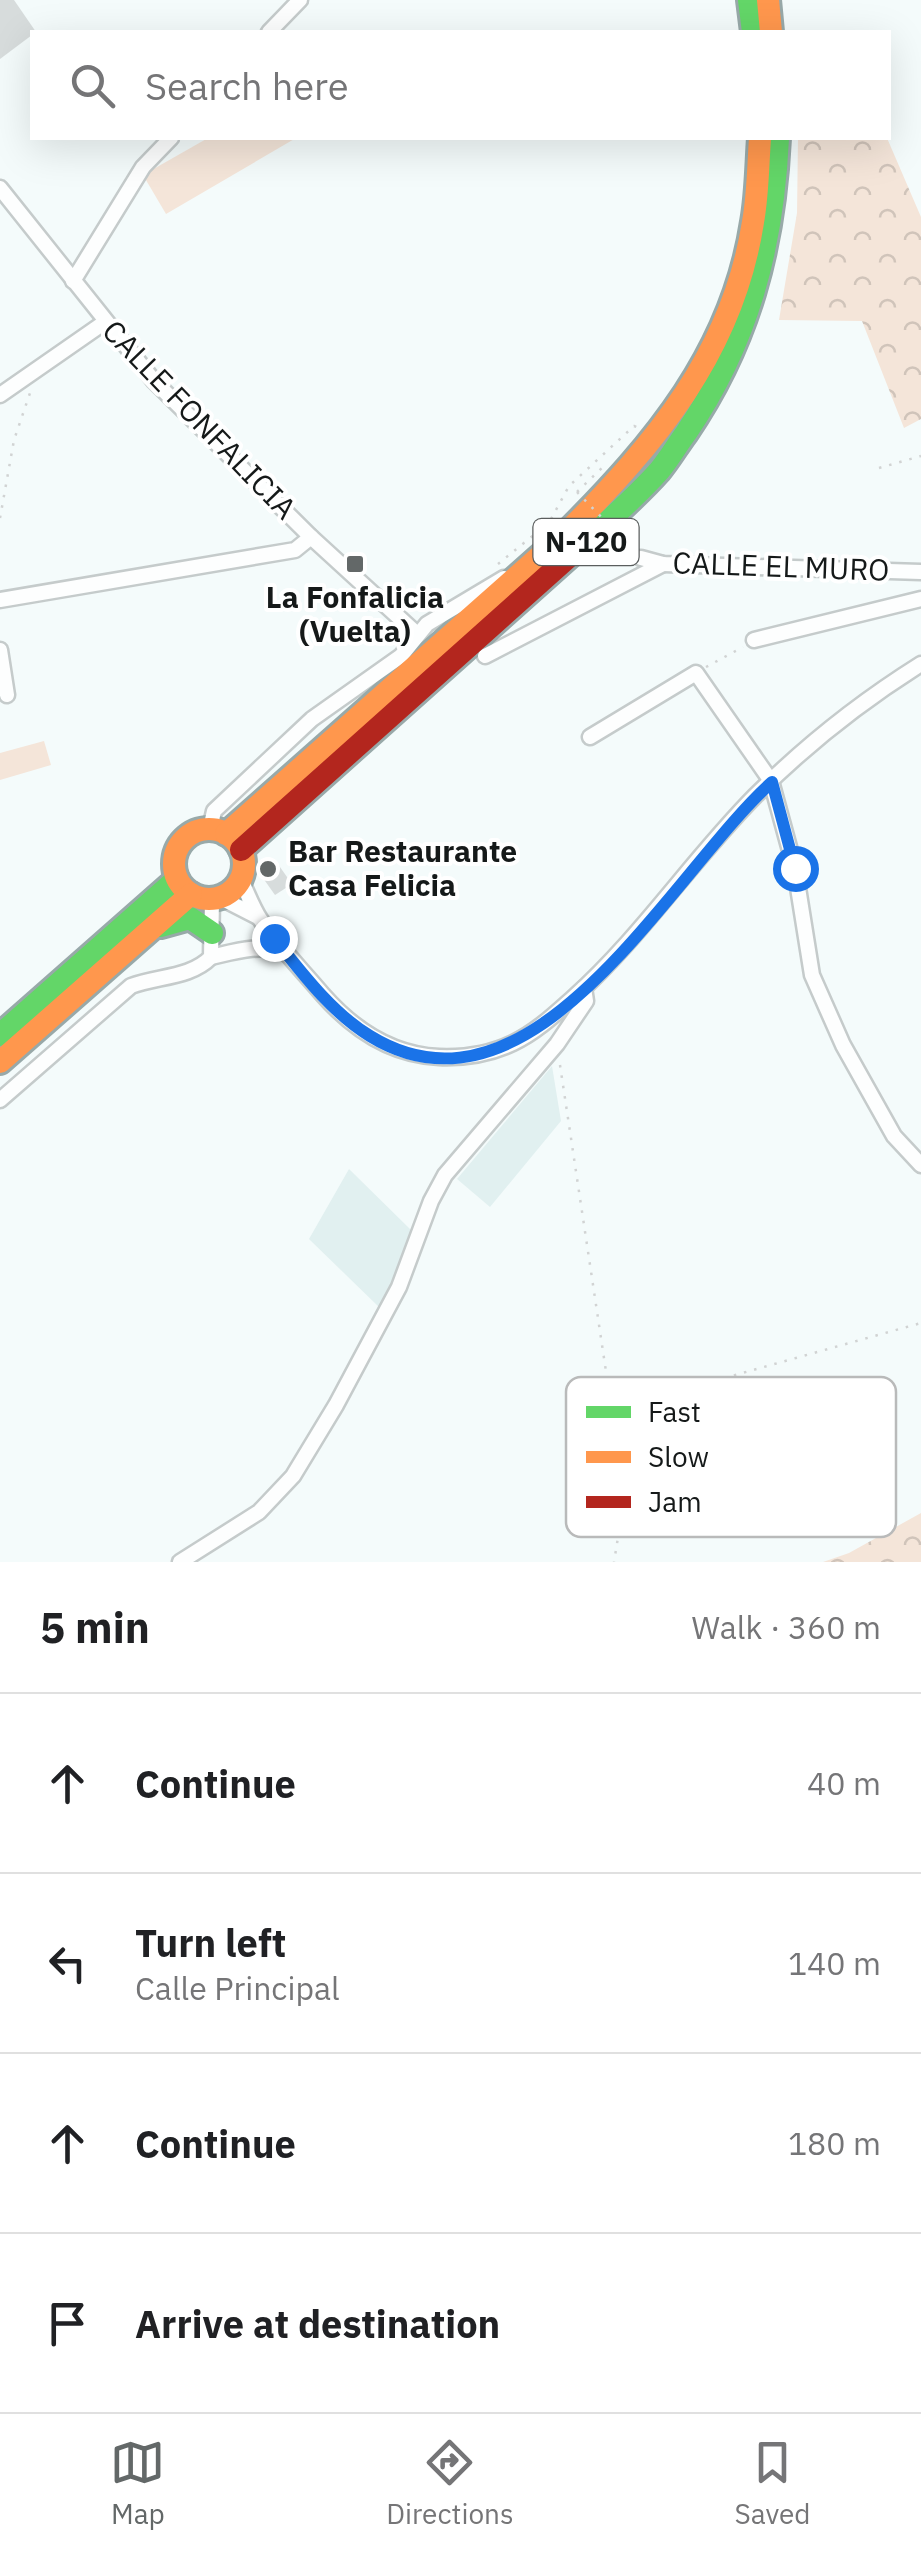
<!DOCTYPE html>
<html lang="en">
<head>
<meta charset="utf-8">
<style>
	:root { --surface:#fff; --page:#f2f2f2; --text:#202124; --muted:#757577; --line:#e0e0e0; --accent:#636868 }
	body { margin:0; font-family:"IBM Plex Sans",sans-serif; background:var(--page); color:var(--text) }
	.stop { position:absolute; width:30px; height:30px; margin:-22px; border:8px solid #1a73e8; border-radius:50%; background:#fff }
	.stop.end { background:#1a73e8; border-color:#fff; box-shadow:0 2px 10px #0008 }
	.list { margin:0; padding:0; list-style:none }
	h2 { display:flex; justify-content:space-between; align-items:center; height:130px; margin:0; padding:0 40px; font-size:42px }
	h2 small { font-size:32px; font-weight:400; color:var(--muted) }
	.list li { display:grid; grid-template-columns:65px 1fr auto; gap:30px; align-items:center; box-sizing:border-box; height:180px; padding:0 40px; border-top:2px solid var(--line) }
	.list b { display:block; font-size:38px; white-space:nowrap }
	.list p { margin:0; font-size:32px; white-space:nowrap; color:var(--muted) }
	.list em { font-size:32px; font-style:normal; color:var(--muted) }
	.icon { flex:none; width:55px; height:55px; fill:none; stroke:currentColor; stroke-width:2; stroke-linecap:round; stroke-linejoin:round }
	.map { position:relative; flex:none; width:921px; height:1562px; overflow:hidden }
	.search { position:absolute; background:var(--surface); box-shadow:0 10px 40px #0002; left:30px; right:30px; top:30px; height:110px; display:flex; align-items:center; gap:25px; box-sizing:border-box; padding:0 35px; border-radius:0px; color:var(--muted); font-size:38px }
	.sheet { height:850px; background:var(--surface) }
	nav { display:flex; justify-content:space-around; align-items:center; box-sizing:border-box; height:140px; border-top:2px solid var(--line); background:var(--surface); font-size:28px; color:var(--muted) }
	nav a { display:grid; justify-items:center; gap:5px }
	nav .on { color:var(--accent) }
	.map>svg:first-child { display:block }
	.built { fill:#e1f0f0 }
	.forest { fill:url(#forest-crowns) }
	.pitch { fill:#f4e5d9 }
	.building { fill:#d7dcdc }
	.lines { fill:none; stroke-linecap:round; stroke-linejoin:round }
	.street-casing { stroke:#c5cbcb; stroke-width:19 }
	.fast-casing { stroke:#98a9a9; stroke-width:28 }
	.slow-casing { stroke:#98a9a9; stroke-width:28 }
	.jam-casing { stroke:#98a9a9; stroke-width:28 }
	.path { stroke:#d1d3d3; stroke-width:2.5; stroke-dasharray:2.5 8; stroke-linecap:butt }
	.street { stroke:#fdfefe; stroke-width:14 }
	.fast { stroke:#63d668; stroke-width:22 }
	.slow { stroke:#ff974d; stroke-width:22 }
	.jam { stroke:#b3261e; stroke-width:22 }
	.path-bridge { stroke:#d1d3d3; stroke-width:2.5; stroke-dasharray:2.5 8; stroke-linecap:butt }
	.route { stroke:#1a73e8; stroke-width:12 }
	.poi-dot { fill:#636868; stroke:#fff; stroke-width:4 }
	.labels { text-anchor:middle; stroke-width:8; stroke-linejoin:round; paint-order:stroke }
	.shield { fill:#fff; stroke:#5b5e5e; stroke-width:2.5 }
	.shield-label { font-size:28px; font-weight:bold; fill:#151919 }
	.street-label { font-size:30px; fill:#151919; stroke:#fff }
	.poi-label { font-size:30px; font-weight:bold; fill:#151919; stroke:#fff }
	.key { fill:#fff; stroke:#b9baba; stroke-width:2.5 }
	.key-label { font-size:28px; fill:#151919 }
</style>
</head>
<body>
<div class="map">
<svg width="921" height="1562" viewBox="0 0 921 1562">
	<defs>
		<pattern id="forest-crowns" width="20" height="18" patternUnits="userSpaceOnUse" patternTransform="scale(2.5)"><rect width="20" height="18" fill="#f4e5d9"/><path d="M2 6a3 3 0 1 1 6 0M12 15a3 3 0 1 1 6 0" fill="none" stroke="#d0c4ba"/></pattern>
	</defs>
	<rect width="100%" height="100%" fill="#f4fbfb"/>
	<g class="built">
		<path d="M 552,1066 L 561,1121 L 490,1207 L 457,1179 Z"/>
		<path d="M 349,1169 L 413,1232 L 380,1308 L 309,1239 Z"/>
	</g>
	<g class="forest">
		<path d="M 798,138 L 887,138 L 921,217 L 921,419 L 904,428 L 862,321 L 779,320 L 797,213 Z"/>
		<path d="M 921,1513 L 921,1562 L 823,1562 L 849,1553 Z"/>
	</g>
	<g class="pitch">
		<path d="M 208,138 L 296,138 L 166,214 L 143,175 Z"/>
		<path d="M 44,741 L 51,765 L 0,780 L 0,753 Z"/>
	</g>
	<g class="building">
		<path d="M 0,0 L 14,0 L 36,32 L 0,59 Z"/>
		<path d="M 275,860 L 292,884 L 275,895 L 258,871 Z"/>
	</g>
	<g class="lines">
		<defs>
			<g id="street">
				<path d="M 269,32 L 300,0"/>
				<path d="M 0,188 L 154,381 L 311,537 L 417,634"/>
				<path d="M 73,281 L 143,167 L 171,138"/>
				<path d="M 0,395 L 105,322"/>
				<path d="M 641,558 L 663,564 L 921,572"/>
				<path d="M 0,600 L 295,550 L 311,537"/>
				<path d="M 754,640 L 921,599"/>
				<path d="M 0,650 L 7,695"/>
				<path d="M 485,656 L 663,564"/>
				<path d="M 590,737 L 696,673 L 771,781 L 795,869 L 812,975 L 843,1045 L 894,1136 L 921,1165"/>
				<path d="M 210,829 L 214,811 L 312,719 L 401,656 L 427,624 L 504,578"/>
				<path d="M 240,878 C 247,892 252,907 260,919 C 278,946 302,970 323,995 C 354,1030 391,1055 439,1057 C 464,1058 490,1054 513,1043 C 536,1032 554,1015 573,998 C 641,937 691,861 755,796 C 804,747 862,701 921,664"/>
				<path d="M 219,897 L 258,917"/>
				<path d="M 211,957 C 237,951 258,944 285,952"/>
				<path d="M 0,1100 L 131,986 C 157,976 191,978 211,957 L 212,899"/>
				<path d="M 180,1562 L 259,1512 L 293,1476 L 336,1405 L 399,1287 L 431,1201 L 445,1175 L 557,1044 L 586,1001 L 584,988"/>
			</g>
			<g id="fast">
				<path d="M 749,0 L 753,32"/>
				<path d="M 582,545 C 608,521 636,497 659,471 C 669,459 677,445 686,433 C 748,342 773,247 778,138"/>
				<path d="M 161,926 L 190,918 L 212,933"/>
				<path d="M 0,1035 L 177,879"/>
			</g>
			<g id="slow">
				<path d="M 768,0 L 771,32"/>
				<circle cx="209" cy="864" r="35"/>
				<path d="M 226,834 L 566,533 C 655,444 733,352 753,222 C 758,195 758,166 760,138"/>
				<path d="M 0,1062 L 191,894"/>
			</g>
			<path id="jam" d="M 241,850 L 582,545"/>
		</defs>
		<use href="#street" class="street-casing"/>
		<use href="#fast" class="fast-casing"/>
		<use href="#slow" class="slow-casing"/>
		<use href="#jam" class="jam-casing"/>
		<g class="path">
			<path d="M 879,468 L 921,456"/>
			<path d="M 577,492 L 606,464"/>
			<path d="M 0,518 L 14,440 L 30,393"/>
			<path d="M 551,519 L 569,486 L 634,426 L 639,428"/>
			<path d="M 498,564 L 535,534"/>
			<path d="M 706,667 L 743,647"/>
			<path d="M 560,1065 L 613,1418 L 629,1470 L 614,1562"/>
			<path d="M 615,1417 L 710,1382 L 921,1323"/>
		</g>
		<use href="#street" class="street"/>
		<use href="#fast" class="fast"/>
		<use href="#slow" class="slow"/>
		<use href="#jam" class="jam"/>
		<path class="path-bridge" d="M 577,492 L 641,558"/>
	</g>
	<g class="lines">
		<path class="route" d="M 274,938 C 302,973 332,1013 370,1036 C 534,1137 672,871 772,782 L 795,868"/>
	</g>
	<g class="poi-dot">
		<rect x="345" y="554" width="20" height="20" rx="5"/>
		<circle cx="268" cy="869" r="10"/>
	</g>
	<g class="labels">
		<rect class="shield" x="533.5" y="519" width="105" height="46" rx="8"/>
		<g class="shield-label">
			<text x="586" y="552">N-120</text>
		</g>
		<g class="street-label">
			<text transform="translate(199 420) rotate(46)" y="10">CALLE FONFALICIA</text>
			<text transform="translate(781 567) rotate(2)" y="10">CALLE EL MURO</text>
		</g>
		<g class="poi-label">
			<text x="355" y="608">La Fonfalicia<tspan x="355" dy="34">(Vuelta)</tspan></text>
			<text x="288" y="862" text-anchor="start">Bar Restaurante<tspan x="288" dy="34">Casa Felicia</tspan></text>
		</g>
	</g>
	<rect x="566" y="1377" width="330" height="160" rx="15" class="key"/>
	<rect x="586" y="1406" width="45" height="12" fill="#63d668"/>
	<rect x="586" y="1451" width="45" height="12" fill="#ff974d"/>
	<rect x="586" y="1496" width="45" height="12" fill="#b3261e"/>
	<g class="key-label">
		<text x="648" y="1422">Fast</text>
		<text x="648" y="1467">Slow</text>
		<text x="648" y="1512">Jam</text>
	</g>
</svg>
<div class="stop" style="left:795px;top:868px"></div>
<div class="stop end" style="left:274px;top:938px"></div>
<div class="search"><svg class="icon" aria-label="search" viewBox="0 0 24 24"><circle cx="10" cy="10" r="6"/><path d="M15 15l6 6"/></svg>Search here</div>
</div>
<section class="sheet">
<h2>5 min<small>Walk · 360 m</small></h2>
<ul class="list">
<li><svg class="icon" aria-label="ahead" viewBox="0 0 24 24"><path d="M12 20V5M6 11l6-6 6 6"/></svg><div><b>Continue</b></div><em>40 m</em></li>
<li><svg class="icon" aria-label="left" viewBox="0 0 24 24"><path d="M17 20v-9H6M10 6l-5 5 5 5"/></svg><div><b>Turn left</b><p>Calle Principal</p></div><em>140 m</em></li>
<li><svg class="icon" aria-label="ahead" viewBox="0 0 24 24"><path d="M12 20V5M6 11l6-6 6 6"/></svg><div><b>Continue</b></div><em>180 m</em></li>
<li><svg class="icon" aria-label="arrive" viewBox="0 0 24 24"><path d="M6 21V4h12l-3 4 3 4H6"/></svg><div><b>Arrive at destination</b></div></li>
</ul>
</section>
<nav>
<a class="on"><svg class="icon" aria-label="map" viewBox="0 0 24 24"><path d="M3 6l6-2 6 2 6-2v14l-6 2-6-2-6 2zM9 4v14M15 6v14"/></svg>Map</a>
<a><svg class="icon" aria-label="directions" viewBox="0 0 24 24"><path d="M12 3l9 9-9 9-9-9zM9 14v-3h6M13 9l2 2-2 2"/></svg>Directions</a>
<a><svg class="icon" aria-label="saved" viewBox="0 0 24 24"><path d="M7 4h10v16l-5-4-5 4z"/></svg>Saved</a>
</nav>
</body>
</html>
